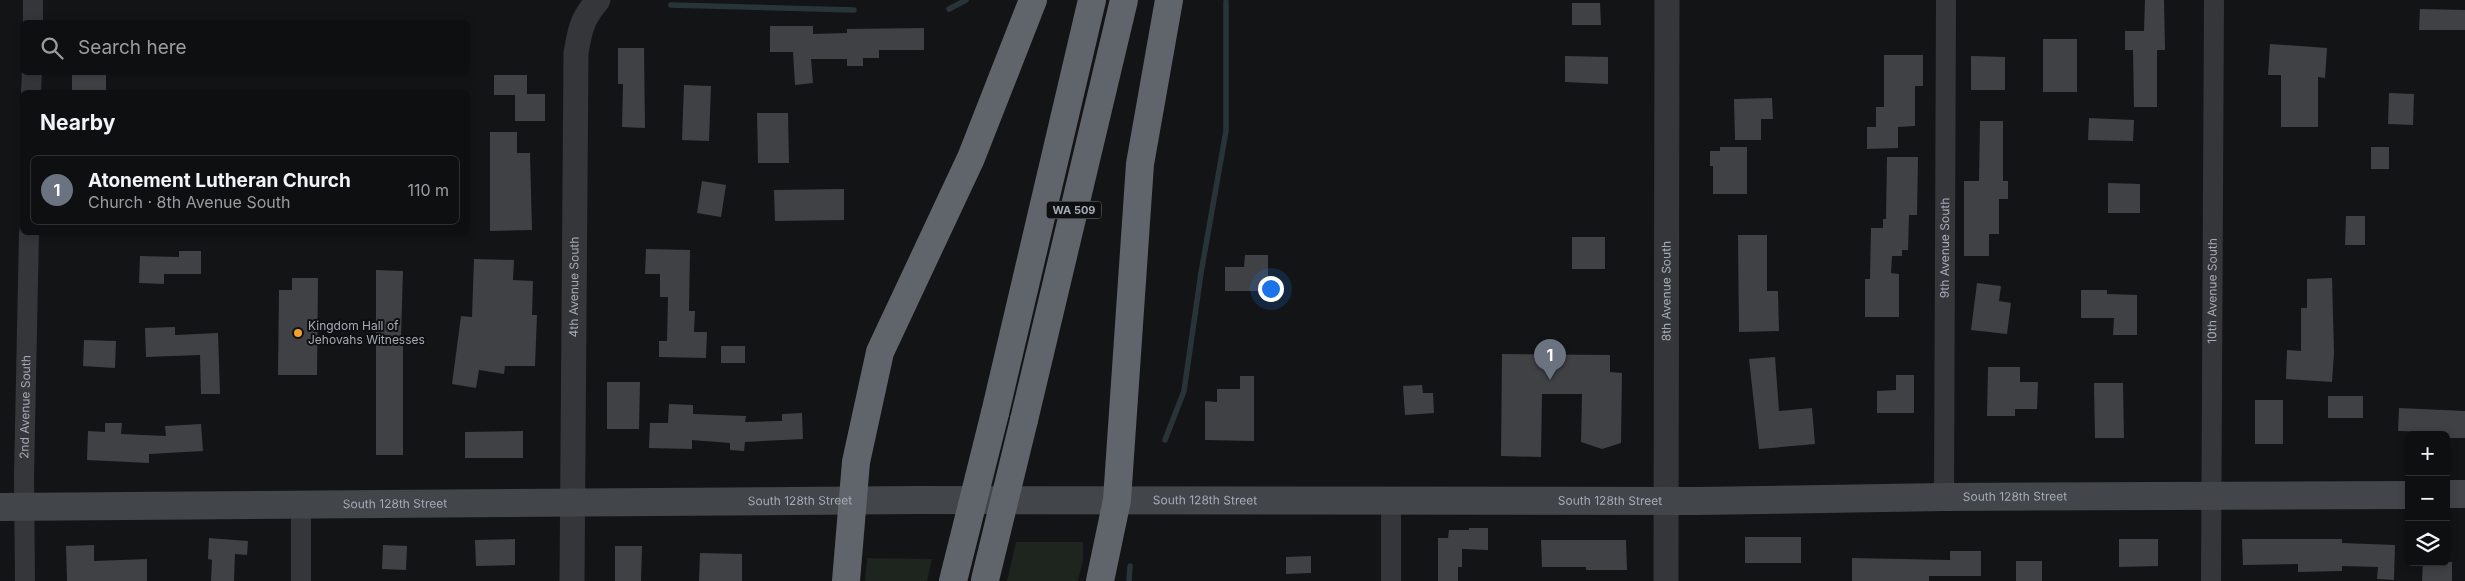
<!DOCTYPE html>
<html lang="en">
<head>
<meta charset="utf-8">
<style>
	:root { --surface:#0e0f10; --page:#1c1d1e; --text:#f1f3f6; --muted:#9b9c9f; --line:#2e2f30; --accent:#f59f2c }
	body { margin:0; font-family:Inter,sans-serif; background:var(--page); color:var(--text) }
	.controls { position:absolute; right:15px; bottom:15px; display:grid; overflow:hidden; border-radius:8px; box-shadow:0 2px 8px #0003 }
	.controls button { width:45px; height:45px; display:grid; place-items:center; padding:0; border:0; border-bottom:1px solid var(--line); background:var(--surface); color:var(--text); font:25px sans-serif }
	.you { position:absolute; left:1270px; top:288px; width:18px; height:18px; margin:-12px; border:4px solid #fff; border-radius:50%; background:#1a73e8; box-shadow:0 0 0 8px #1a73e833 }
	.badge { display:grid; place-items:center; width:32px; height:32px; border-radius:50%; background:var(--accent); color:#fff; font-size:16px; font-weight:700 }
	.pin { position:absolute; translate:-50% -41px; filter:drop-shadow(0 1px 2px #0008) }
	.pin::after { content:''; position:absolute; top:26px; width:18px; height:15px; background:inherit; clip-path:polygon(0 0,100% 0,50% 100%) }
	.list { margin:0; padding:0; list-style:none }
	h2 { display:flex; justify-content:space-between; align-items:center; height:65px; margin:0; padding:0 20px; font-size:21px }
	h2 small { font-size:16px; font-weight:400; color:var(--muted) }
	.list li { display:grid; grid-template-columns:32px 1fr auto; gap:15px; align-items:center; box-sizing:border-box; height:70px; margin:0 10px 10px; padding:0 10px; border:1px solid var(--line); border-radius:8px }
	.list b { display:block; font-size:19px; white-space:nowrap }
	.list p { margin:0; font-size:16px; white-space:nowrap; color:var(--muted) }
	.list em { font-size:16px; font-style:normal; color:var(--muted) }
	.icon { flex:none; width:28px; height:28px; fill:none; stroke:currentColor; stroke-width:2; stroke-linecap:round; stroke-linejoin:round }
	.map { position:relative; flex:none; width:2465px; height:581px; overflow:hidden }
	.search { position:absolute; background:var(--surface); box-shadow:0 2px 8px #0003; left:20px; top:20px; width:450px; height:55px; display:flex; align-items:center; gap:12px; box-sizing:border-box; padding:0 18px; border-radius:8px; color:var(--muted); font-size:19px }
	.panel { position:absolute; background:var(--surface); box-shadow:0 2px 8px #0003; left:20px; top:90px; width:450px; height:145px; border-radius:8px }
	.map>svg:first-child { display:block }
	.green { fill:#1d251e }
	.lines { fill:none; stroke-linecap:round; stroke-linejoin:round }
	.stream { stroke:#293439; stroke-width:5.5 }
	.building { fill:#3f4145 }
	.minor { stroke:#34363a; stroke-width:20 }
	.tertiary { stroke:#34363a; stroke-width:25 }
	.secondary { stroke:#42454a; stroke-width:28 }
	.motorway { stroke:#60646b; stroke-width:28 }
	.motorway-bridge { stroke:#60646b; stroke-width:28 }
	.poi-dot { fill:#f59f2c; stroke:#0e0f10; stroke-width:2 }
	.labels { text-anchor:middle; stroke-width:4; stroke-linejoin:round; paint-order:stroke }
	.shield { fill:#0e0f10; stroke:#787c84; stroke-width:1 }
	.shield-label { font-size:11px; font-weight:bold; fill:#a5abb6 }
	.street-label { font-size:12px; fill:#a5abb6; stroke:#0e0f10 }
	.poi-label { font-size:12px; fill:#a5abb6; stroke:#0e0f10; text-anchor:start }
</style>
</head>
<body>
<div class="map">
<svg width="2465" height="581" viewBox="0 0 2465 581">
	<rect width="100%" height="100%" fill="#131415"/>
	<g class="green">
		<path d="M 1016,542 L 1083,542 L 1083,561 L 1078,581 L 1007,581 Z"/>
		<path d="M 867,558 L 932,559 L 927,581 L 865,581 Z"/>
	</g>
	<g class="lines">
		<g class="stream">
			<path d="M 671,5 L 854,10"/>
			<path d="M 949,9 L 966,0"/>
			<path d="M 1165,440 L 1184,391 L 1201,273 L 1226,131 L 1226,2"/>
			<path d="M 1129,581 L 1130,566"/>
		</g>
	</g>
	<g class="building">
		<path d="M 2145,0 L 2164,0 L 2165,50 L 2157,50 L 2157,107 L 2134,107 L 2133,50 L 2125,50 L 2125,31 L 2144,31 Z"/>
		<path d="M 1572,3 L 1600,3 L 1601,25 L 1572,25 Z"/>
		<path d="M 2420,9 L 2465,10 L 2465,30 L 2419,30 Z"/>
		<path d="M 770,26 L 813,26 L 813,34 L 847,33 L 847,29 L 924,28 L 924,50 L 879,50 L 879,58 L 863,58 L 863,66 L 847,66 L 847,59 L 811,59 L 813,83 L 795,85 L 793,52 L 770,52 Z"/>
		<rect x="2043" y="39" width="34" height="53"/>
		<path d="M 2270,44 L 2327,48 L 2325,78 L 2318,77 L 2318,127 L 2281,127 L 2281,75 L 2268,75 Z"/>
		<path d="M 618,48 L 644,48 L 645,128 L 622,127 L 623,84 L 618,84 Z"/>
		<path d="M 1884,55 L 1923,55 L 1923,86 L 1915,86 L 1915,126 L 1898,127 L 1898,148 L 1867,149 L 1867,127 L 1876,127 L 1876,107 L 1884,107 Z"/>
		<path d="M 1565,56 L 1608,57 L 1608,84 L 1565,82 Z"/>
		<path d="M 1971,56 L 2005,57 L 2005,90 L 1971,90 Z"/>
		<rect x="72" y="72" width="34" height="20"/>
		<path d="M 494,75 L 527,75 L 527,94 L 545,94 L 545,121 L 515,121 L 515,95 L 494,95 Z"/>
		<path d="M 684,85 L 711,86 L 709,141 L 682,140 Z"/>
		<path d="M 2389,93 L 2414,94 L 2413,125 L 2388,124 Z"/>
		<path d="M 1772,98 L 1773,119 L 1761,119 L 1761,140 L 1735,140 L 1734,99 Z"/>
		<path d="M 757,113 L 788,113 L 789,163 L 758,163 Z"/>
		<path d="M 2089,118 L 2134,120 L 2133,141 L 2088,140 Z"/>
		<path d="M 1980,121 L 2003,121 L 2003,181 L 2008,181 L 2008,199 L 1999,199 L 1999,234 L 1989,234 L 1989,256 L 1964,256 L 1964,181 L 1979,181 Z"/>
		<path d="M 490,132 L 517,132 L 517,153 L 530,153 L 532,230 L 490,231 Z"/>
		<path d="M 1720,147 L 1747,147 L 1747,194 L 1713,194 L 1713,166 L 1710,166 L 1710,151 L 1720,151 Z"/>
		<rect x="2371" y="147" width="18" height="22"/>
		<path d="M 1887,157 L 1918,157 L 1917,215 L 1909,215 L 1908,250 L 1902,250 L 1902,256 L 1892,256 L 1891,273 L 1899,274 L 1899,317 L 1865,317 L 1865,279 L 1870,279 L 1871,228 L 1883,228 L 1883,219 L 1886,219 Z"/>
		<path d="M 702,181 L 726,185 L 721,217 L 697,213 Z"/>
		<path d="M 2108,183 L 2140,184 L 2140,213 L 2108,213 Z"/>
		<path d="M 844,189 L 844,220 L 775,221 L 774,190 Z"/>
		<path d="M 2346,216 L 2365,216 L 2365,245 L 2345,245 Z"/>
		<path d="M 1738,235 L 1767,235 L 1767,291 L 1778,291 L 1779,331 L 1739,332 Z"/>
		<rect x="1572" y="237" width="33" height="32"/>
		<path d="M 646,249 L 690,250 L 689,311 L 695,311 L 694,332 L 707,332 L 706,358 L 659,357 L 659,341 L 667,341 L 668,297 L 660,297 L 660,274 L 645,274 Z"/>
		<path d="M 179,251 L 201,251 L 201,274 L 164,274 L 164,284 L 139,283 L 140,256 L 179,257 Z"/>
		<path d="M 1245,255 L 1268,255 L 1268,291 L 1225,291 L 1225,267 L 1244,267 Z"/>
		<path d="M 474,259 L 514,260 L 513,280 L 533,281 L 532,315 L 537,315 L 535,366 L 505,366 L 504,374 L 479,370 L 476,388 L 452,384 L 461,316 L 472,317 Z"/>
		<path d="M 376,270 L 403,271 L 401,336 L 403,336 L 403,455 L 376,455 Z"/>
		<path d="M 292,278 L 318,278 L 317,375 L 278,375 L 279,290 L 292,290 Z"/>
		<path d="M 2332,278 L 2334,353 L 2332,382 L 2286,379 L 2287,350 L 2301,351 L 2301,308 L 2307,308 L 2307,279 Z"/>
		<path d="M 1977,283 L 2001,286 L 1999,301 L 2011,303 L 2007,334 L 1971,330 Z"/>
		<path d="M 2081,290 L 2107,290 L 2107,294 L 2137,295 L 2137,335 L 2113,335 L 2114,318 L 2081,318 Z"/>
		<path d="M 175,327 L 175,335 L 218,333 L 220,394 L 201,394 L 200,355 L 146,357 L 145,328 Z"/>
		<path d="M 84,340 L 116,341 L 115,368 L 83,366 Z"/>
		<rect x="721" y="346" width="24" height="17"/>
		<path d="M 1502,354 L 1610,355 L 1610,372 L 1622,373 L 1621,443 L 1602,449 L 1581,442 L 1582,394 L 1542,394 L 1541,457 L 1501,456 Z"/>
		<path d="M 1775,357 L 1779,411 L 1812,408 L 1815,444 L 1759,449 L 1749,359 Z"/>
		<path d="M 1988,367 L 2020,367 L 2020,382 L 2038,382 L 2037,409 L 2015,409 L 2015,416 L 1987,416 Z"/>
		<path d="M 1896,375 L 1914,375 L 1914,413 L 1877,413 L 1877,391 L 1896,390 Z"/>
		<path d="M 1240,376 L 1254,376 L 1254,441 L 1205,440 L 1205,401 L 1217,402 L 1217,389 L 1240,389 Z"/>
		<path d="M 607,382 L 640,382 L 639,429 L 607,429 Z"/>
		<path d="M 2094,383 L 2123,383 L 2124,438 L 2095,438 Z"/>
		<path d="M 1422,385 L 1423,393 L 1433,393 L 1434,413 L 1405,415 L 1403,386 Z"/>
		<rect x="2328" y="396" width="35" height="22"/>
		<rect x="2255" y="400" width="28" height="44"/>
		<path d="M 669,404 L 693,405 L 693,414 L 746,416 L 745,422 L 782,421 L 782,414 L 802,413 L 803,439 L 745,442 L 744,451 L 730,450 L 730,443 L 692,440 L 692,449 L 649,448 L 650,423 L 668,423 Z"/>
		<path d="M 2399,408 L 2465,411 L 2465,438 L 2446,438 L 2446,435 L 2440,435 L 2440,432 L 2398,431 Z"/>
		<path d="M 105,423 L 122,423 L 121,434 L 166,436 L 165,426 L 201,424 L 203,451 L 149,454 L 149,463 L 87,460 L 88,431 L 105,432 Z"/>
		<path d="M 523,431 L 523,458 L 465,458 L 465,432 Z"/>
		<path d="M 1469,528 L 1488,528 L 1488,550 L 1462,549 L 1462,567 L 1458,567 L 1458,581 L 1438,581 L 1438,538 L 1448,538 L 1449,530 L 1469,530 Z"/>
		<rect x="1745" y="537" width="56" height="26"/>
		<path d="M 209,538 L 248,541 L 247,555 L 235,554 L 234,581 L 211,581 L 212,560 L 208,559 Z"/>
		<path d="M 515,539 L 515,565 L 476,566 L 475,540 Z"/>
		<path d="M 2119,539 L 2158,539 L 2158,566 L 2119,567 Z"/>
		<path d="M 2242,539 L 2342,539 L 2342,543 L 2395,545 L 2394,580 L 2377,579 L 2378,567 L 2342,566 L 2342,571 L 2298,572 L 2298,564 L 2243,565 Z"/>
		<path d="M 1541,540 L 1626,540 L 1627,570 L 1586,570 L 1586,567 L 1542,567 Z"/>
		<path d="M 94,545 L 94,561 L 147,559 L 147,581 L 67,581 L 66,546 Z"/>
		<path d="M 383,545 L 407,546 L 406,570 L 382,569 Z"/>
		<path d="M 615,546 L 642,546 L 641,581 L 615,581 Z"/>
		<path d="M 1950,551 L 1981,551 L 1981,576 L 1929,576 L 1929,581 L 1852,581 L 1852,558 L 1950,560 Z"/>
		<path d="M 700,553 L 742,554 L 742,581 L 699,581 Z"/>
		<path d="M 1311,556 L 1311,573 L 1286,574 L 1286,557 Z"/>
		<rect x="2016" y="561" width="26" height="20"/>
		<path d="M 2423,562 L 2452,562 L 2452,581 L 2422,581 Z"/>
	</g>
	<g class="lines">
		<g class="minor">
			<path d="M 33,22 L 33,0"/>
			<path d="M 31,92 L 32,72"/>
			<path id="s1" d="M 1944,497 L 1946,0"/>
			<path id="s2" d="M 25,581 L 24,476 L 29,232"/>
			<path d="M 301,581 L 301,504"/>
			<path d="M 1391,581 L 1391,500"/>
			<path id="s3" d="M 2211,581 L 2214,0"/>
		</g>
		<g class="tertiary">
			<path id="s4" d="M 572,581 L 576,53 C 580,29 582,19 598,0"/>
			<path id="s5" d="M 1666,581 L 1667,0"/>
		</g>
		<g class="secondary">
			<path d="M 2446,494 L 2465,494"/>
			<path id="s6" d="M 0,507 L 917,500 L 1697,501 L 1944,497 L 2409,495"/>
		</g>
		<g class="motorway">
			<path d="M 995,413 L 1092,0"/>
			<path d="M 1024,420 L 1124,0"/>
			<path d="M 846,581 L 856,462 L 880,352 L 971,158 L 1033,0"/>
			<path d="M 1100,581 L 1117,500 L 1140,164 L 1169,0"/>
		</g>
		<g class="motorway-bridge">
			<path d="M 985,580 L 1024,420"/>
			<path d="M 953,581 L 995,413"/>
		</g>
	</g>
	<circle class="poi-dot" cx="298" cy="333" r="5"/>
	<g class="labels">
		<rect class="shield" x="1046.5" y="201.5" width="55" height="17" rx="4"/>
		<g class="shield-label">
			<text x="1074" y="214">WA 509</text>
		</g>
		<g class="street-label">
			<text dy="4" stroke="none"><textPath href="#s1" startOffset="249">9th Avenue South</textPath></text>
			<text dy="4" stroke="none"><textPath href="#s4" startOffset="294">4th Avenue South</textPath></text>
			<text dy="4" stroke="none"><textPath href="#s3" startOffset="290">10th Avenue South</textPath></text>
			<text dy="4" stroke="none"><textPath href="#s5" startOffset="290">8th Avenue South</textPath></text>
			<text dy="4" stroke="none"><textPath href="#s2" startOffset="174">2nd Avenue South</textPath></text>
			<text dy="4" stroke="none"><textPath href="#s6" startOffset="2015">South 128th Street</textPath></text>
			<text dy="4" stroke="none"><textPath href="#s6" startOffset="1205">South 128th Street</textPath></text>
			<text dy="4" stroke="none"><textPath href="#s6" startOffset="800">South 128th Street</textPath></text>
			<text dy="4" stroke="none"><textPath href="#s6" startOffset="1610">South 128th Street</textPath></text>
			<text dy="4" stroke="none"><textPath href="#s6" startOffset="395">South 128th Street</textPath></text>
		</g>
		<g class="poi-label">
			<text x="308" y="330">Kingdom Hall of<tspan x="308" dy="14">Jehovahs Witnesses</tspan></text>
		</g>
	</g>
</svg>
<div class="controls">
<button>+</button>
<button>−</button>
<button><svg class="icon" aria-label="layers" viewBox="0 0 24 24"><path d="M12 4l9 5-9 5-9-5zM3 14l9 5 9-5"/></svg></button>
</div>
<div class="you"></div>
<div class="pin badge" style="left:1550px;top:380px;background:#6b7280">1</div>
<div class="search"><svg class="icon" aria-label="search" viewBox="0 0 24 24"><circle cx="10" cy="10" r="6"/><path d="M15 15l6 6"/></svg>Search here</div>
<section class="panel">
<h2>Nearby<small></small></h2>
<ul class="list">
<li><span class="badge" style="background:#6b7280">1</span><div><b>Atonement Lutheran Church</b><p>Church · 8th Avenue South</p></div><em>110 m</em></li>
</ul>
</section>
</div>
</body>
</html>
